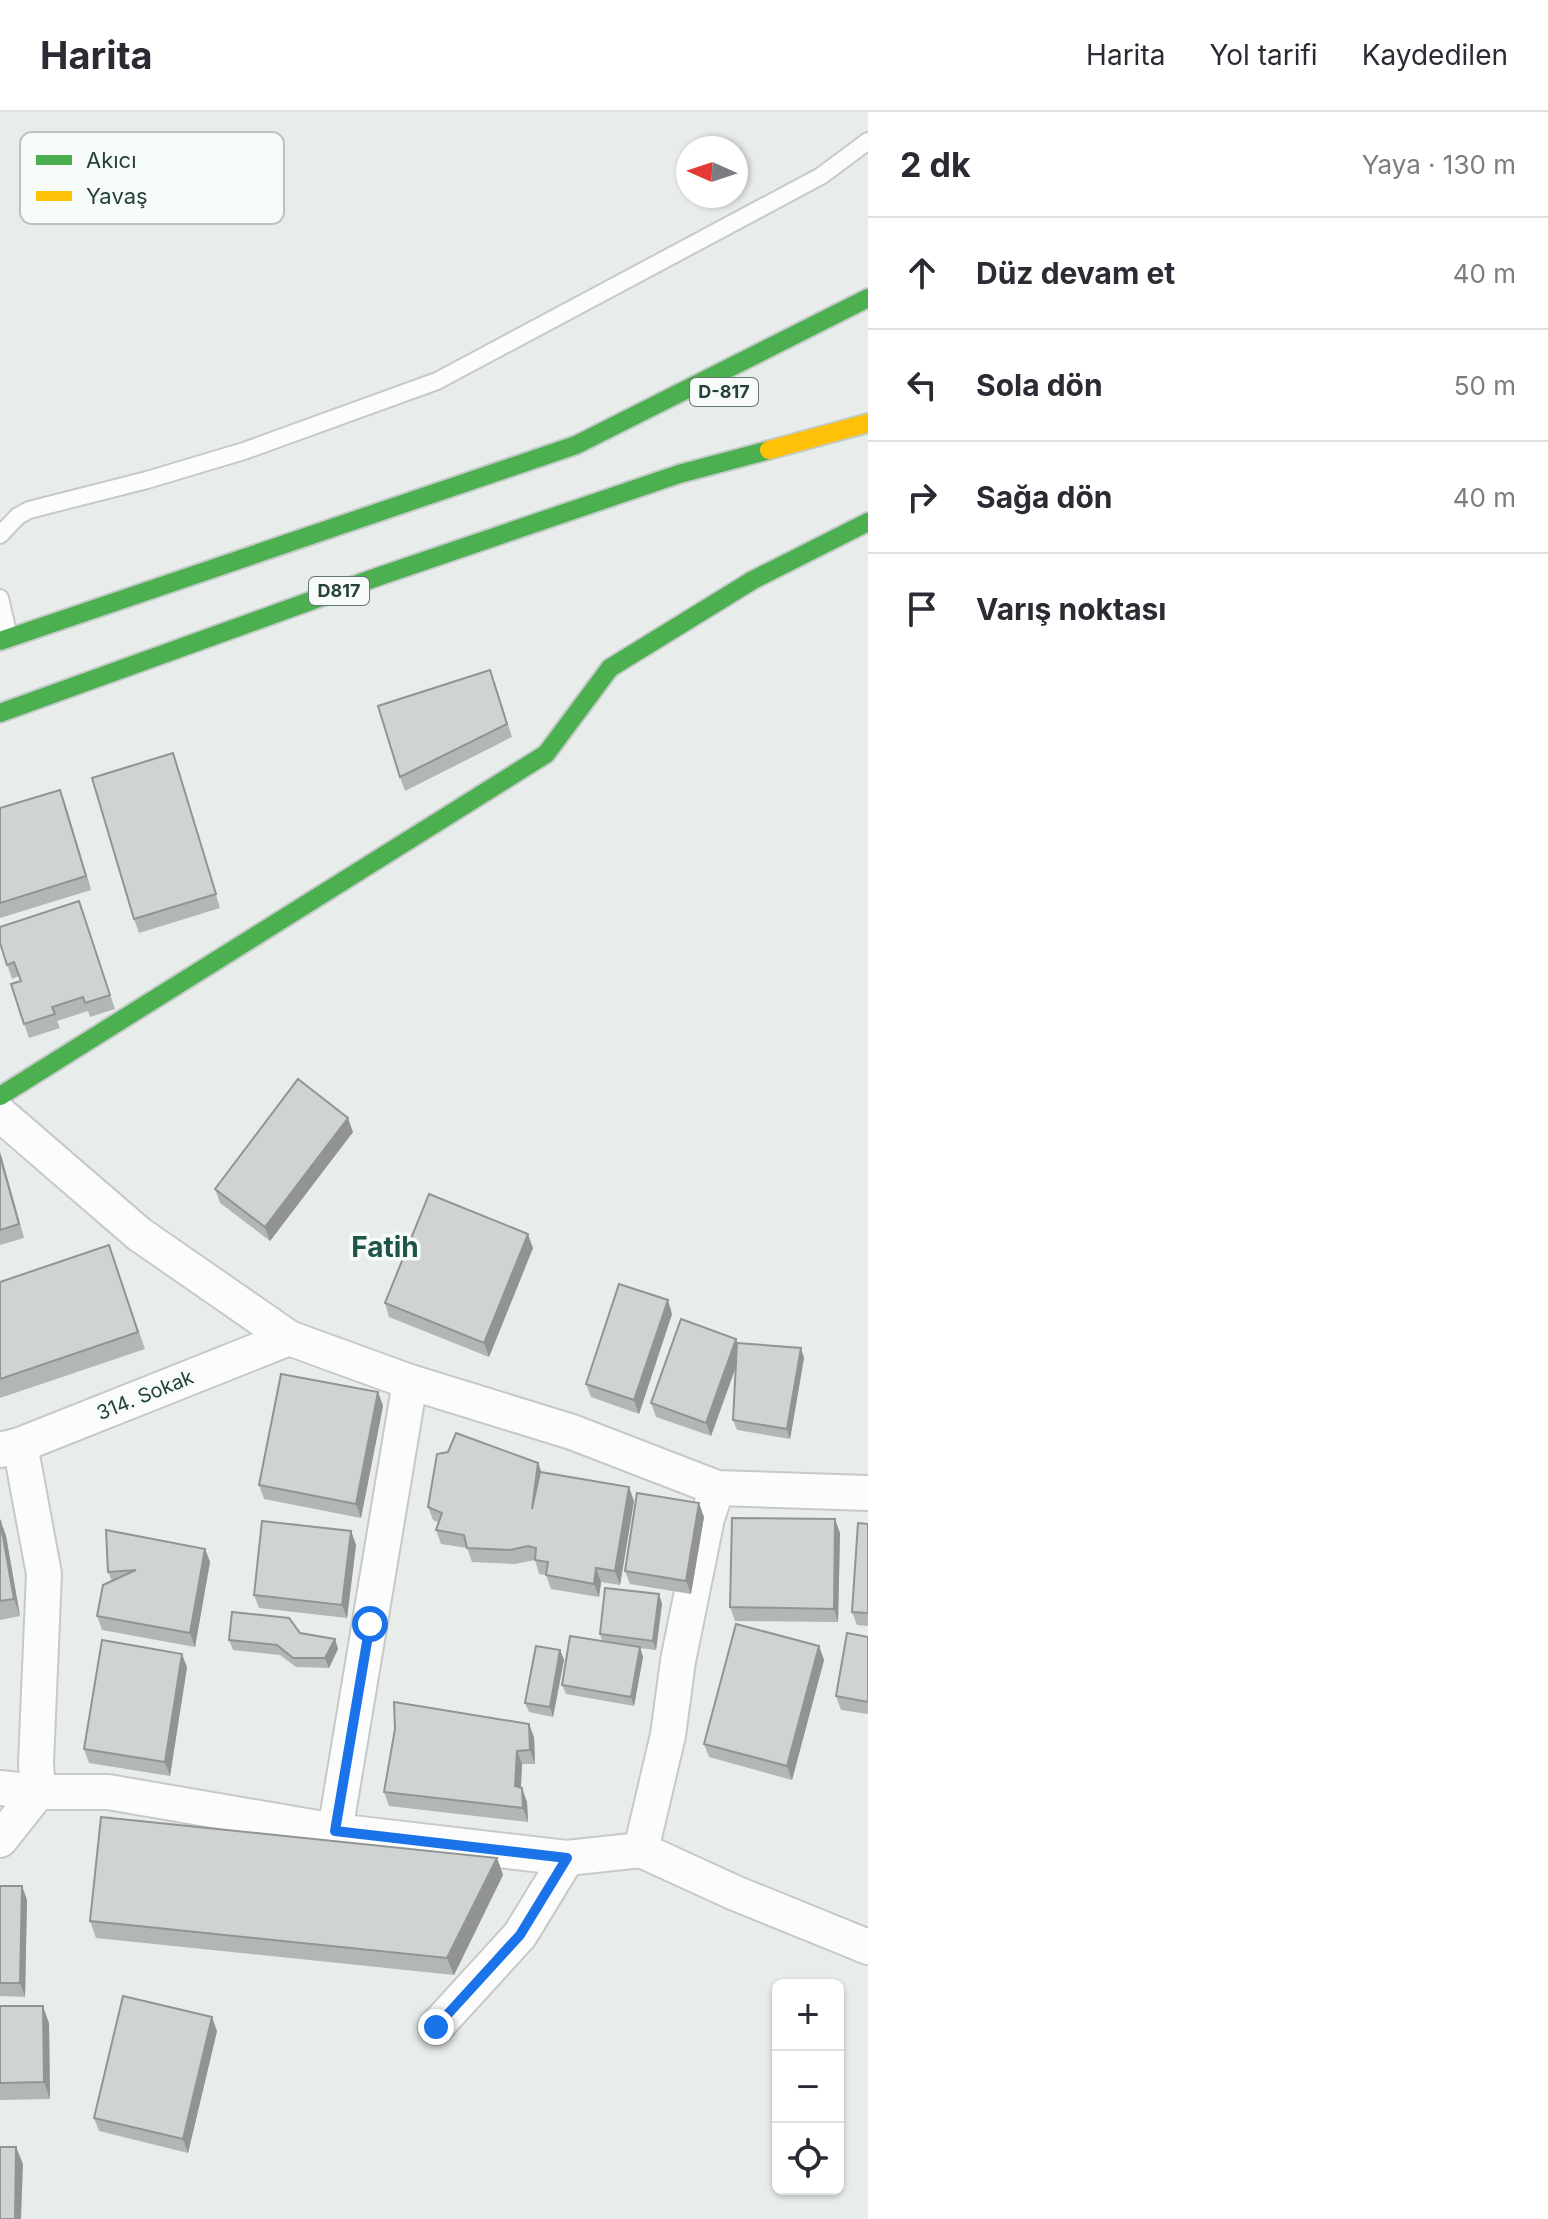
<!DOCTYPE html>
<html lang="tr">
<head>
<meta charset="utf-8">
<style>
	:root { --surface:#fff; --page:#f2f2f3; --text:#2b2b33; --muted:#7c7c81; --line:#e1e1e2 }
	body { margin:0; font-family:Inter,sans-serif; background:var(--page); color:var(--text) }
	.controls { position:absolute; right:24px; bottom:24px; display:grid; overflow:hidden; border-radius:12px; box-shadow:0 2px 6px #0004 }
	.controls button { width:72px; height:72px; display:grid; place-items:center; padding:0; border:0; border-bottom:2px solid var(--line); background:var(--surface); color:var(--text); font:40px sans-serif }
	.compass { position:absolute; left:676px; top:24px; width:72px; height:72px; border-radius:50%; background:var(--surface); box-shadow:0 2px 6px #0004; rotate:273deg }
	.stop { position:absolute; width:24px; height:24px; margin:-18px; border:6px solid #1a73e8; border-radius:50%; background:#fff }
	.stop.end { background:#1a73e8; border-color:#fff; box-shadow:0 2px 8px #0008 }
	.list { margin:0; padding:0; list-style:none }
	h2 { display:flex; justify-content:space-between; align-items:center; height:104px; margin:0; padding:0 32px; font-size:34px }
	h2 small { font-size:26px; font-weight:400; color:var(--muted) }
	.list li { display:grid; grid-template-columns:52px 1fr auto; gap:24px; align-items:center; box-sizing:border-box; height:112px; padding:0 32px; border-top:2px solid var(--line) }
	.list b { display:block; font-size:30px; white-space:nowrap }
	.list em { font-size:26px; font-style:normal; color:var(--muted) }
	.icon { flex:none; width:44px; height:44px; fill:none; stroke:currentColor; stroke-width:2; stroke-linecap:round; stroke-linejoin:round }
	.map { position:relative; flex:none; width:868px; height:2107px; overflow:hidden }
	header { display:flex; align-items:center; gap:48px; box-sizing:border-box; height:112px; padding:0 40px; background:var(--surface); border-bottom:2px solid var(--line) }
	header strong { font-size:38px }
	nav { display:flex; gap:44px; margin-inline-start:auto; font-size:28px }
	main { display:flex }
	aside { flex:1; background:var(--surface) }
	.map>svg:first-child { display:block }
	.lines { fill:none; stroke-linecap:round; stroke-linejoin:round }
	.lane-casing { stroke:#c5cac8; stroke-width:20 }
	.street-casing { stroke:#c5cac8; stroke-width:38 }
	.fast-casing { stroke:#c3cbc8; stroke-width:22 }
	.slow-casing { stroke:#c3cbc8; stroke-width:22 }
	.lane { stroke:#fcfcfc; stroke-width:16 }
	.street { stroke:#fcfcfc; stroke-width:34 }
	.fast { stroke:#4caf50; stroke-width:18 }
	.slow { stroke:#ffc107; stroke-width:18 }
	.wall { fill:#b2b6b5 }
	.shaded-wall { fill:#919493 }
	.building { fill:#cfd4d2; stroke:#919493; stroke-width:2 }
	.route { stroke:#1a73e8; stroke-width:10 }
	.labels { text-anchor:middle; stroke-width:7; stroke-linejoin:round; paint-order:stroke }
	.shield { fill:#f7fbf9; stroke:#637a73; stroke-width:2 }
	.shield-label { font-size:18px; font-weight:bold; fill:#24423a }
	.street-label { font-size:20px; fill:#24423a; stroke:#f7fbf9 }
	.district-label { font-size:28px; font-weight:bold; fill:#1f5548; stroke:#f7fbf9 }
	.key { fill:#f7fbf9; stroke:#b8c4c0; stroke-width:2 }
	.key-label { font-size:22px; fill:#24423a }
</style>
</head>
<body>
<header>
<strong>Harita</strong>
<nav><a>Harita</a><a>Yol tarifi</a><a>Kaydedilen</a></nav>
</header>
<main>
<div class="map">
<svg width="868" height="2107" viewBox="0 0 868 2107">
	<rect width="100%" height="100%" fill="#e8edeb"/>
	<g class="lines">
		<defs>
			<g id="lane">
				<path d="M 0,423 L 18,404 L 29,398 L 147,368 L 244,339 L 437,269 L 821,64 L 868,29"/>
				<path d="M 0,486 L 9,525"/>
			</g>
			<g id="street">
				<path d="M 0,1002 L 139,1122 L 289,1226 L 410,1270 L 572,1320 L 717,1376 L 868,1381"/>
				<path d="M 0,1338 L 20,1333 L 289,1226"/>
				<path d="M 0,1676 L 38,1680 L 36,1651 L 44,1462 L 20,1333"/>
				<path d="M 335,1719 L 567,1746 L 641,1738 L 668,1623 L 678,1549 L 707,1406 L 717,1376"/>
				<path d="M 0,1728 L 38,1680 L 108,1680 L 335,1719 L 410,1270"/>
				<path d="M 641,1738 L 735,1781 L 868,1835"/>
				<path d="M 436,1915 L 520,1823 L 567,1746"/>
			</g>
			<g id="fast">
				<path d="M 0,529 L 576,333 L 868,186"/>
				<path d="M 0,601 L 377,465 L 679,362 L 769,338"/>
				<path d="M 0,984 L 546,642 L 610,556 L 753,468 L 868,410"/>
			</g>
			<path id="slow" d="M 769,338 L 868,311"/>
		</defs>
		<use href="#lane" class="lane-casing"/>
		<use href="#street" class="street-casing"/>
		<use href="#fast" class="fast-casing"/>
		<use href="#slow" class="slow-casing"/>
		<use href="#lane" class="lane"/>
		<use href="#street" class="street"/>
		<use href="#fast" class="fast"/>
		<use href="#slow" class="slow"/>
	</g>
	<g class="wall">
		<path d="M 495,571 L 512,625 L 405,679 L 400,665 Z"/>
		<path d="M 173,641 L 220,796 L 139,821 L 134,807 Z"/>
		<path d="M 60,678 L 91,778 L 0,806 L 0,696 Z"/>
		<path d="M 79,789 L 115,897 L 90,905 L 88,899 L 57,909 L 60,916 L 29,926 L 11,872 L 21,869 L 19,864 L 12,867 L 0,831 Z"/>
		<path d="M 353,1020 L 270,1129 L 220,1091 L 215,1077 Z"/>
		<path d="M 0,1040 L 24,1126 L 0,1133 Z"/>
		<path d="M 109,1133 L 145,1237 L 0,1286 L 0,1170 Z"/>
		<path d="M 533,1136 L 489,1245 L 389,1205 L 385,1191 Z"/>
		<path d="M 672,1202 L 639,1302 L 591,1285 L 586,1272 Z"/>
		<path d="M 736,1227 L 737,1231 L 804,1246 L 790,1327 L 737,1318 L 733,1308 L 736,1254 L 711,1324 L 656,1305 L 651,1291 Z"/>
		<path d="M 378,1280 L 383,1294 L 361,1406 L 264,1387 L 259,1373 Z"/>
		<path d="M 538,1351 L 541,1361 L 634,1389 L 620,1473 L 601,1470 L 599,1485 L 551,1477 L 546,1463 L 539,1462 L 535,1448 L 515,1452 L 472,1450 L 467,1436 L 441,1432 L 436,1418 L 439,1411 L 433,1408 L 428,1395 Z"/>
		<path d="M 704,1405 L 691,1482 L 630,1472 L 625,1459 Z"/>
		<path d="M 0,1407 L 6,1424 L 20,1504 L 0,1508 Z"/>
		<path d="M 868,1412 L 868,1514 L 857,1513 L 852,1500 Z"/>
		<path d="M 351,1419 L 356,1433 L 347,1506 L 259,1496 L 254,1483 Z"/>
		<path d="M 840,1421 L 838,1510 L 735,1509 L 730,1495 Z"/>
		<path d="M 205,1437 L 210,1450 L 195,1535 L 102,1518 L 97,1504 L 112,1469 L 108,1460 Z"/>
		<path d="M 659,1482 L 662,1492 L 656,1538 L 640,1536 L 643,1545 L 634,1594 L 566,1582 L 562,1573 L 602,1529 L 600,1522 Z"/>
		<path d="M 868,1525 L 868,1602 L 841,1598 L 836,1584 Z"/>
		<path d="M 335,1527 L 338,1537 L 329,1556 L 296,1555 L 280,1543 L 233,1538 L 229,1528 Z"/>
		<path d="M 819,1534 L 824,1548 L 792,1668 L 709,1645 L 704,1632 Z"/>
		<path d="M 560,1538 L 564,1548 L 553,1605 L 529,1600 L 525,1591 Z"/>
		<path d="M 187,1555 L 170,1664 L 89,1651 L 84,1637 Z"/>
		<path d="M 534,1625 L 535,1652 L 522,1652 L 521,1676 L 527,1690 L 528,1710 L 389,1694 L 384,1680 Z"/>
		<path d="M 497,1746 L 503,1763 L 454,1863 L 96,1826 L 90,1809 Z"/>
		<path d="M 0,1774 L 22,1774 L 27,1788 L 25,1885 L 0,1884 Z"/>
		<path d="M 0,1894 L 49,1911 L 50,1987 L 0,1988 Z"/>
		<path d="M 217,1919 L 188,2041 L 99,2019 L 94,2006 Z"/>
	</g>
	<g class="shaded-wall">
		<path d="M 60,678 L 65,691 L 91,778 L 86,764 Z"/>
		<path d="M 348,1006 L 353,1020 L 270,1129 L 265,1115 Z"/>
		<path d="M 0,1040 L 24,1126 L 0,1044 Z"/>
		<path d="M 528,1122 L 533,1136 L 489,1245 L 484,1231 Z"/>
		<path d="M 668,1188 L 672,1202 L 639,1302 L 634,1288 Z"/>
		<path d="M 736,1227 L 741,1241 L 711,1324 L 706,1311 Z"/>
		<path d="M 801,1236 L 804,1246 L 790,1327 L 787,1317 Z"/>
		<path d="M 378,1280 L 383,1294 L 361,1406 L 356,1392 Z"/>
		<path d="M 538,1351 L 543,1364 L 532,1397 Z"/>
		<path d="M 629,1375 L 634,1389 L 620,1473 L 615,1459 Z"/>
		<path d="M 699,1391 L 704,1405 L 691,1482 L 686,1469 Z"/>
		<path d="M 0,1407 L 6,1424 L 20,1504 L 14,1487 Z"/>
		<path d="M 835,1407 L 840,1421 L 838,1510 L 834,1497 Z"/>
		<path d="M 351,1419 L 356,1433 L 347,1506 L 342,1493 Z"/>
		<path d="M 205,1437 L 210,1450 L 195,1535 L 190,1521 Z"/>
		<path d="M 596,1456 L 601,1470 L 599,1485 L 594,1472 Z"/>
		<path d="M 659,1482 L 662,1492 L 656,1538 L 653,1529 Z"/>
		<path d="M 335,1527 L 338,1537 L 329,1556 L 325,1546 Z"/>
		<path d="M 819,1534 L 824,1548 L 792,1668 L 787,1654 Z"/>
		<path d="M 640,1535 L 643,1545 L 634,1594 L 631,1585 Z"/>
		<path d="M 560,1538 L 564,1548 L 553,1605 L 550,1595 Z"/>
		<path d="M 182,1542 L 187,1555 L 170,1664 L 165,1650 Z"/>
		<path d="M 529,1612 L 534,1625 L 535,1652 L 530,1638 Z"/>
		<path d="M 517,1639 L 522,1652 L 520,1688 L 515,1674 Z"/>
		<path d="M 522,1676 L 527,1690 L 528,1710 L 523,1696 Z"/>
		<path d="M 497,1746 L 503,1763 L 454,1863 L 447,1846 Z"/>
		<path d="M 22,1774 L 27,1788 L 25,1885 L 20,1871 Z"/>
		<path d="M 43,1894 L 49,1911 L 50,1987 L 44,1970 Z"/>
		<path d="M 212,1905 L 217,1919 L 188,2041 L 183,2027 Z"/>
		<path d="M 16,2035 L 23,2052 L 21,2107 L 15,2107 Z"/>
	</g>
	<g class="building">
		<path d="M 490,558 L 507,612 L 400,665 L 378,594 Z"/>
		<path d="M 173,641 L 216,782 L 134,807 L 92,666 Z"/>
		<path d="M 60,678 L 86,764 L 0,791 L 0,696 Z"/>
		<path d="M 79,789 L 110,883 L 85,891 L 83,885 L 52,895 L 55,902 L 24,912 L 11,872 L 21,869 L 14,850 L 7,853 L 0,831 L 0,815 Z"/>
		<path d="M 298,967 L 348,1006 L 265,1115 L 215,1077 Z"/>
		<path d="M 0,1044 L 19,1112 L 0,1118 Z"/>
		<path d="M 429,1082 L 528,1122 L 484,1231 L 385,1191 Z"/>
		<path d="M 109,1133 L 138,1220 L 0,1267 L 0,1170 Z"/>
		<path d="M 619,1172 L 668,1188 L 634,1288 L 586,1272 Z"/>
		<path d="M 681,1207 L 736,1227 L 706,1311 L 651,1291 Z"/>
		<path d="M 737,1231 L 801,1236 L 787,1317 L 733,1308 Z"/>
		<path d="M 281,1262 L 378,1280 L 356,1392 L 259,1373 Z"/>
		<path d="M 456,1321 L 538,1351 L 532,1397 L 540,1360 L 629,1375 L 615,1459 L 596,1456 L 594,1472 L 546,1463 L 548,1450 L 535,1448 L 536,1436 L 528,1434 L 510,1438 L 467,1436 L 464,1423 L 436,1418 L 442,1401 L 428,1395 L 437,1342 L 448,1340 Z"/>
		<path d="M 637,1381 L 699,1391 L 686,1469 L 625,1459 Z"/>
		<path d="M 732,1406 L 835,1407 L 834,1497 L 730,1495 Z"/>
		<path d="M 0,1408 L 14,1487 L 0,1489 Z"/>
		<path d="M 262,1409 L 351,1419 L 342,1493 L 254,1483 Z"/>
		<path d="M 858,1411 L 868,1412 L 868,1501 L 852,1500 Z"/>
		<path d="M 106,1418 L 205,1437 L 190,1521 L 97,1504 L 103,1473 L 136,1458 L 108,1460 Z"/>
		<path d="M 605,1476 L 659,1482 L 653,1529 L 600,1522 Z"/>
		<path d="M 232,1500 L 289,1506 L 300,1521 L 335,1527 L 325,1546 L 293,1546 L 277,1533 L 229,1528 Z"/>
		<path d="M 736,1512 L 819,1534 L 787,1654 L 704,1632 Z"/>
		<path d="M 847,1521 L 868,1525 L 868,1590 L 836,1584 Z"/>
		<path d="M 570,1524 L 640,1535 L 631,1585 L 562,1573 Z"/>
		<path d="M 102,1528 L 182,1542 L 165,1650 L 84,1637 Z"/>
		<path d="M 536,1534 L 560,1538 L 550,1595 L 525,1591 Z"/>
		<path d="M 394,1590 L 529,1612 L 530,1638 L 517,1639 L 515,1674 L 522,1676 L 523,1696 L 384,1680 L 395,1617 Z"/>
		<path d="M 101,1705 L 497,1746 L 447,1846 L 90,1809 Z"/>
		<path d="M 0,1774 L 22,1774 L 20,1871 L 0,1871 Z"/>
		<path d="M 123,1884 L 212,1905 L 183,2027 L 94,2006 Z"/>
		<path d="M 0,1894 L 43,1894 L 44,1970 L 0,1971 Z"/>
		<path d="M 0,2035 L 16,2035 L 15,2107 L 0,2107 Z"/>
	</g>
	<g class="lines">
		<path class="route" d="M 370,1512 L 335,1719 L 567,1746 L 520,1823 L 436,1915"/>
	</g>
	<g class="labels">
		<g class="shield">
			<rect x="690" y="266" width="68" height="28" rx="6"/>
			<rect x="309" y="465" width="60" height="28" rx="6"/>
		</g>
		<g class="shield-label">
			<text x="724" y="286">D-817</text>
			<text x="339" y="485">D817</text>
		</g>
		<g class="street-label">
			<text transform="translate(145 1283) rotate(-22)" y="7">314. Sokak</text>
		</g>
		<g class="district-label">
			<text x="385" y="1145">Fatih</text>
		</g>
	</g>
	<rect x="20" y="20" width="264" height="92" rx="12" class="key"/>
	<rect x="36" y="43" width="36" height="10" fill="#4caf50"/>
	<rect x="36" y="79" width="36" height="10" fill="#ffc107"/>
	<g class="key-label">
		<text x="86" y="56">Akıcı</text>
		<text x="86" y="92">Yavaş</text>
	</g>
</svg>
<div class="controls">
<button>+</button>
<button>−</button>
<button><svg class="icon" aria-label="locate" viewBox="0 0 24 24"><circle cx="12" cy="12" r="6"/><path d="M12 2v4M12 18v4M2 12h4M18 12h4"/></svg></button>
</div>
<svg class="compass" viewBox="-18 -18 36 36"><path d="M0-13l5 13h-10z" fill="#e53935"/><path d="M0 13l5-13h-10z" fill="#7c7c81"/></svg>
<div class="stop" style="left:370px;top:1512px"></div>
<div class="stop end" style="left:436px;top:1915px"></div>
</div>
<aside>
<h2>2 dk<small>Yaya · 130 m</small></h2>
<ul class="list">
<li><svg class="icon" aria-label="ahead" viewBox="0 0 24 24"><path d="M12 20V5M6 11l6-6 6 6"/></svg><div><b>Düz devam et</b></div><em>40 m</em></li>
<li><svg class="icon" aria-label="left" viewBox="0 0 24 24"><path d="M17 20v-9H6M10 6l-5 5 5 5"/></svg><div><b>Sola dön</b></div><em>50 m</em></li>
<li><svg class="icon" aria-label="right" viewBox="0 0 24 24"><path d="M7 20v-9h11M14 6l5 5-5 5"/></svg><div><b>Sağa dön</b></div><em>40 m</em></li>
<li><svg class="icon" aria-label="arrive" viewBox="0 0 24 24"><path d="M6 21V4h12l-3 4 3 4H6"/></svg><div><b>Varış noktası</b></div></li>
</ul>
</aside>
</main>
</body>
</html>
